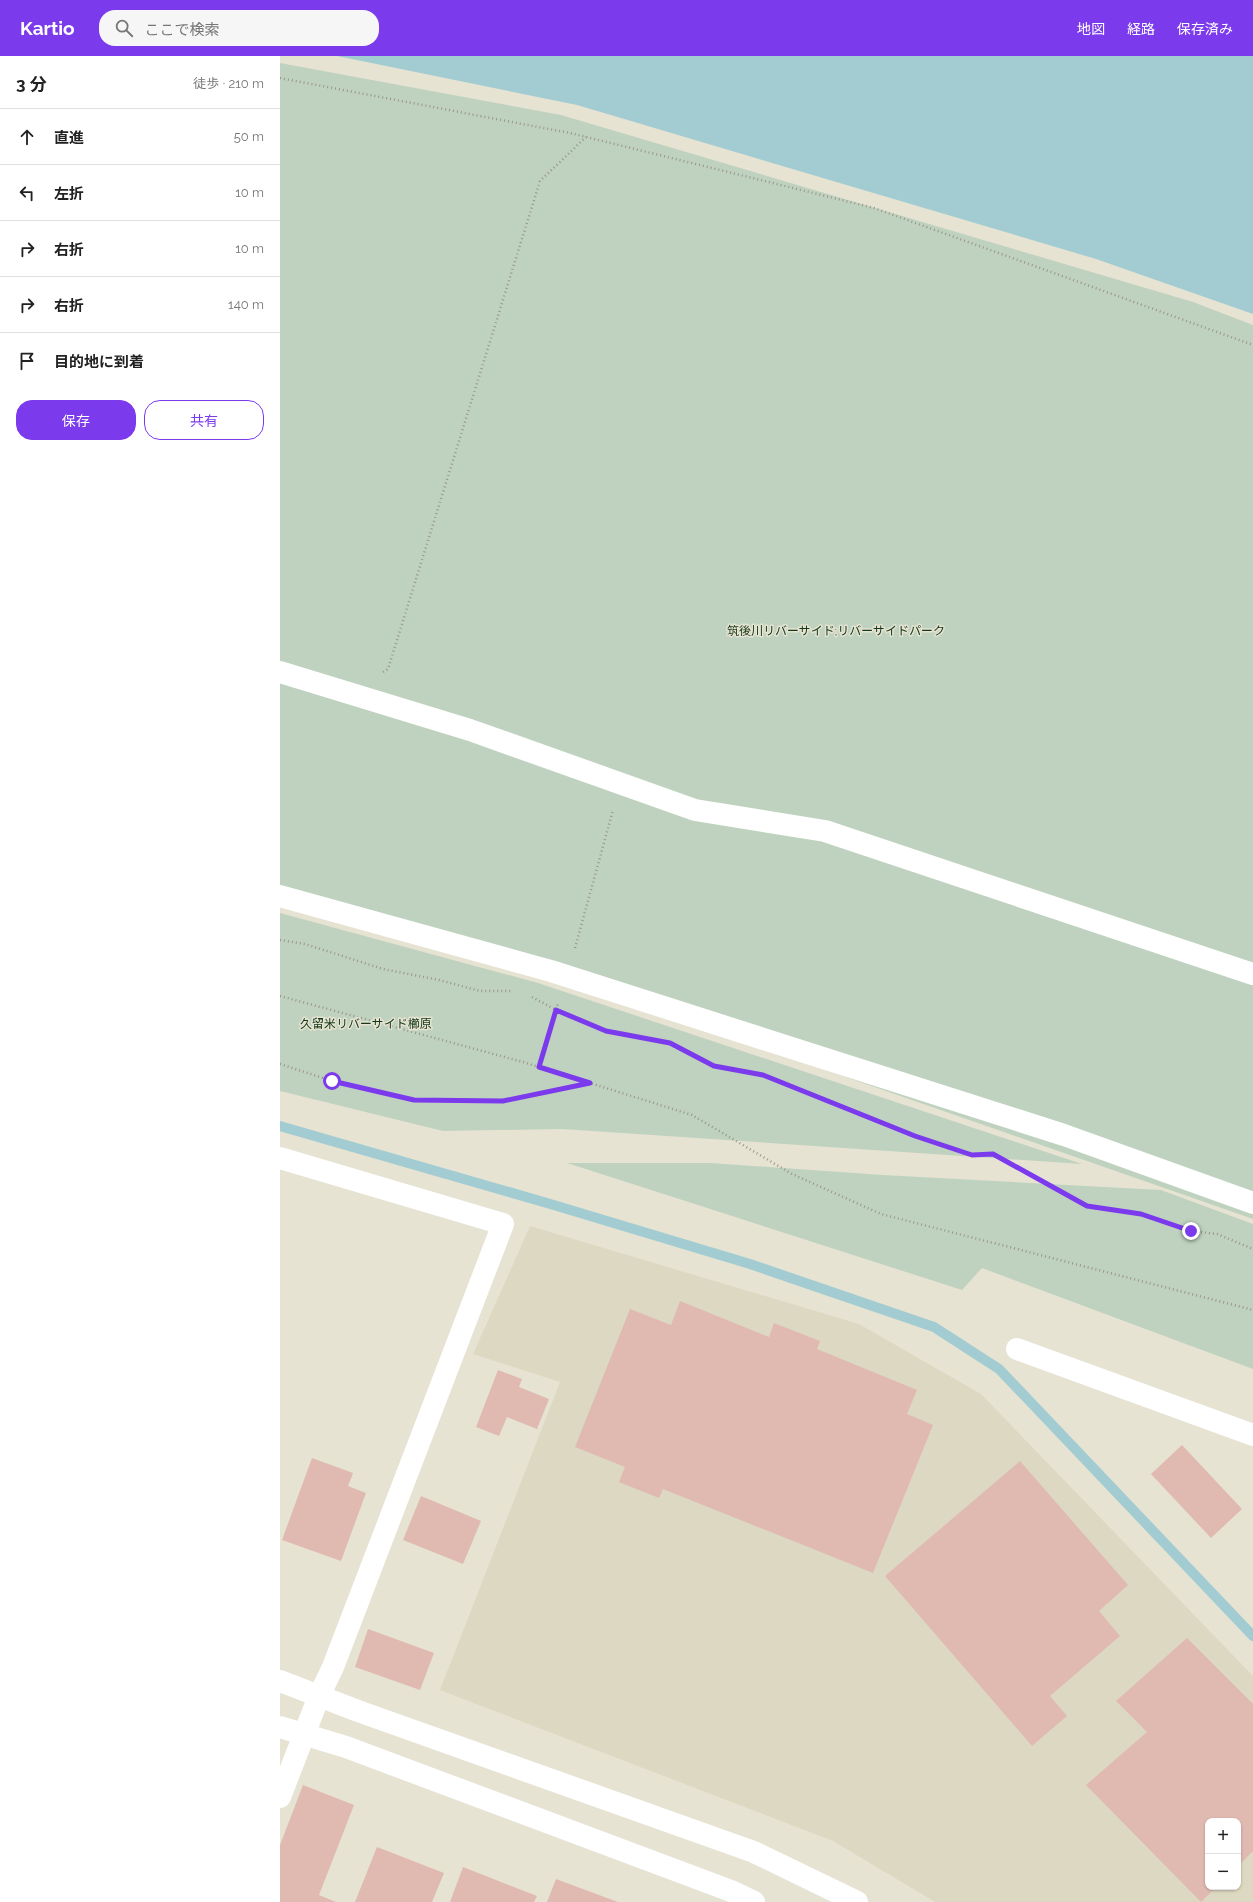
<!DOCTYPE html>
<html lang="ja">
<head>
<meta charset="utf-8">
<style>
	:root { --surface:#fff; --page:#f6f6f6; --text:#222; --muted:#767676; --line:#e0e0e0; --accent:#7c3aed }
	body { margin:0; font-family:Raleway,"Noto Sans JP",sans-serif; background:var(--page); color:var(--text) }
	.controls { position:absolute; right:12px; bottom:12px; display:grid; overflow:hidden; border-radius:8px; box-shadow:0 1px 3px #0004 }
	.controls button { width:36px; height:36px; display:grid; place-items:center; padding:0; border:0; border-bottom:1px solid var(--line); background:var(--surface); color:var(--text); font:20px sans-serif }
	.stop { position:absolute; width:12px; height:12px; margin:-9px; border:3px solid #7c3aed; border-radius:50%; background:#fff }
	.stop.end { background:#7c3aed; border-color:#fff; box-shadow:0 1px 4px #0008 }
	.list { margin:0; padding:0; list-style:none }
	h2 { display:flex; justify-content:space-between; align-items:center; height:52px; margin:0; padding:0 16px; font-size:17px }
	h2 small { font-size:13px; font-weight:400; color:var(--muted) }
	.list li { display:grid; grid-template-columns:26px 1fr auto; gap:12px; align-items:center; box-sizing:border-box; height:56px; padding:0 16px; border-top:1px solid var(--line) }
	.list b { display:block; font-size:15px; white-space:nowrap }
	.list em { font-size:13px; font-style:normal; color:var(--muted) }
	.actions { display:flex; gap:8px; padding:12px 16px }
	.actions a { flex:1; padding:9px 0; border:1px solid var(--accent); border-radius:16px; text-align:center; font-size:14px; color:var(--accent) }
	.actions .main { background:var(--accent); color:#fff }
	.icon { flex:none; width:22px; height:22px; fill:none; stroke:currentColor; stroke-width:2; stroke-linecap:round; stroke-linejoin:round }
	.map { position:relative; flex:none; width:973px; height:1846px; overflow:hidden }
	header { display:flex; align-items:center; gap:24px; box-sizing:border-box; height:56px; padding:0 20px; background:var(--accent); color:#fff }
	header strong { font-size:19px }
	nav { display:flex; gap:22px; margin-inline-start:auto; font-size:14px }
	.search { width:280px; height:36px; background:var(--page); display:flex; align-items:center; gap:10px; box-sizing:border-box; padding:0 14px; border-radius:16px; color:var(--muted); font-size:15px }
	main { display:flex }
	aside { flex:1; background:var(--surface) }
	.map>svg:first-child { display:block }
	.built { fill:#ddd8c1; fill-rule:evenodd }
	.green { fill:#bfd2bf }
	.water { fill:#a2ccd2 }
	.lines { fill:none; stroke-linecap:round; stroke-linejoin:round }
	.stream { stroke:#a2ccd2; stroke-width:10 }
	.building { fill:#e0bab1 }
	.path { stroke:#99968a; stroke-width:2.5; stroke-dasharray:1 3; stroke-linecap:butt }
	.minor { stroke:#fff; stroke-width:22 }
	.tertiary { stroke:#fff; stroke-width:22 }
	.route { stroke:#7c3aed; stroke-width:5 }
	.labels { text-anchor:middle; stroke-width:3; stroke-linejoin:round; paint-order:stroke }
	.park-label { font-size:12px; fill:#133915; stroke:#e7e3d3 }
</style>
</head>
<body>
<header>
<strong>Kartio</strong>
<div class="search"><svg class="icon" aria-label="search" viewBox="0 0 24 24"><circle cx="10" cy="10" r="6"/><path d="M15 15l6 6"/></svg>ここで検索</div>
<nav><a>地図</a><a>経路</a><a>保存済み</a></nav>
</header>
<main>
<aside>
<h2>3 分<small>徒歩 · 210 m</small></h2>
<ul class="list">
<li><svg class="icon" aria-label="ahead" viewBox="0 0 24 24"><path d="M12 20V5M6 11l6-6 6 6"/></svg><div><b>直進</b></div><em>50 m</em></li>
<li><svg class="icon" aria-label="left" viewBox="0 0 24 24"><path d="M17 20v-9H6M10 6l-5 5 5 5"/></svg><div><b>左折</b></div><em>10 m</em></li>
<li><svg class="icon" aria-label="right" viewBox="0 0 24 24"><path d="M7 20v-9h11M14 6l5 5-5 5"/></svg><div><b>右折</b></div><em>10 m</em></li>
<li><svg class="icon" aria-label="right" viewBox="0 0 24 24"><path d="M7 20v-9h11M14 6l5 5-5 5"/></svg><div><b>右折</b></div><em>140 m</em></li>
<li><svg class="icon" aria-label="arrive" viewBox="0 0 24 24"><path d="M6 21V4h12l-3 4 3 4H6"/></svg><div><b>目的地に到着</b></div></li>
</ul>
<div class="actions"><a class="main">保存</a><a>共有</a></div>
</aside>
<div class="map">
<svg width="973" height="1846" viewBox="0 0 973 1846">
	<rect width="100%" height="100%" fill="#e7e3d3"/>
	<path class="built" d="M 250,1170 L 579,1268 L 701,1338 L 973,1620 L 973,1846 L 655,1846 L 553,1785 L 160,1634 L 280,1326 L 193,1298 ZM 928,1765 L 958,1765 L 958,1831 L 928,1831 Z"/>
	<g class="green">
		<path d="M 0,7 L 281,59 L 913,246 L 973,269 L 973,1163 L 228,903 L 0,841 Z"/>
		<path d="M 0,857 L 258,927 L 802,1108 L 282,1073 L 163,1075 L 0,1035 Z"/>
		<path d="M 287,1107 L 430,1107 L 603,1119 L 881,1134 L 973,1168 L 973,1313 L 702,1212 L 682,1234 Z"/>
	</g>
	<path class="water" d="M 57,0 L 973,0 L 973,258 L 816,203 L 297,49 Z"/>
	<g class="lines">
		<path class="stream" d="M 0,1070 L 267,1147 L 470,1208 L 654,1271 L 719,1313 L 973,1580"/>
	</g>
	<g class="building">
		<path d="M 400,1245 L 489,1281 L 494,1267 L 540,1285 L 537,1293 L 637,1334 L 627,1358 L 653,1369 L 593,1517 L 383,1433 L 379,1442 L 339,1426 L 345,1411 L 295,1391 L 350,1253 L 391,1269 Z"/>
		<path d="M 218,1314 L 242,1323 L 239,1331 L 269,1343 L 257,1373 L 227,1361 L 219,1380 L 196,1371 Z"/>
		<path d="M 902,1389 L 962,1453 L 931,1482 L 871,1418 Z"/>
		<path d="M 32,1402 L 73,1417 L 68,1430 L 86,1437 L 61,1505 L 2,1484 Z"/>
		<path d="M 740,1405 L 848,1529 L 819,1555 L 840,1580 L 770,1640 L 787,1660 L 752,1690 L 605,1520 Z"/>
		<path d="M 141,1440 L 201,1465 L 183,1508 L 123,1484 Z"/>
		<path d="M 88,1573 L 154,1597 L 140,1634 L 75,1611 Z"/>
		<path d="M 907,1582 L 973,1648 L 973,1795 L 958,1810 L 958,1765 L 928,1765 L 928,1831 L 936,1831 L 921,1846 L 806,1729 L 867,1676 L 836,1645 Z"/>
		<path d="M 23,1729 L 74,1749 L 39,1839 L 56,1846 L 0,1846 L 0,1789 Z"/>
		<path d="M 97,1791 L 164,1817 L 152,1846 L 75,1846 Z"/>
		<path d="M 183,1811 L 257,1840 L 254,1846 L 170,1846 Z"/>
		<path d="M 276,1823 L 338,1846 L 267,1846 Z"/>
	</g>
	<g class="lines">
		<g class="path">
			<path d="M 0,22 L 290,77 L 594,152 L 973,289"/>
			<path d="M 103,616 L 108,613 L 260,125 L 306,81"/>
			<path d="M 0,884 L 25,888 L 103,913 L 159,924 L 200,935 L 231,935"/>
			<path d="M 295,892 L 333,754"/>
			<path d="M 0,940 L 243,1006 L 412,1059 L 512,1118 L 601,1158 L 973,1254"/>
			<path d="M 252,941 L 276,954 L 326,975 L 391,987 L 434,1010 L 483,1019 L 635,1080 L 692,1099 L 713,1098 L 807,1150 L 861,1158 L 911,1175 L 937,1178 L 973,1193"/>
			<path d="M 0,1008 L 52,1025 L 135,1044 L 223,1045 L 309,1027"/>
			<path d="M 259,1011 L 278,947"/>
		</g>
		<g class="minor">
			<path d="M 0,616 L 190,674 L 415,754 L 545,775 L 973,918"/>
			<path d="M 0,1102 L 223,1168 L 53,1611 L 39,1640 L 0,1741"/>
			<path d="M 737,1293 L 973,1379"/>
		</g>
		<g class="tertiary">
			<path d="M 0,840 L 271,915 L 784,1079 L 973,1147"/>
			<path d="M 0,1625 L 78,1655 L 474,1796 L 577,1846"/>
			<path d="M 0,1671 L 66,1691 L 451,1835 L 474,1846"/>
		</g>
	</g>
	<g class="lines">
		<path class="route" d="M 52,1025 L 134,1044 L 223,1045 L 310,1027 L 259,1011 L 276,954 L 326,975 L 390,987 L 434,1010 L 483,1019 L 635,1080 L 692,1099 L 713,1098 L 807,1150 L 861,1158 L 911,1175"/>
	</g>
	<g class="labels">
		<g class="park-label">
			<text x="556" y="579">筑後川リバーサイド;リバーサイドパーク</text>
			<text x="86" y="972">久留米リバーサイド櫛原</text>
		</g>
	</g>
</svg>
<div class="controls">
<button>+</button>
<button>−</button>
</div>
<div class="stop" style="left:52px;top:1025px"></div>
<div class="stop end" style="left:911px;top:1175px"></div>
</div>
</main>
</body>
</html>
